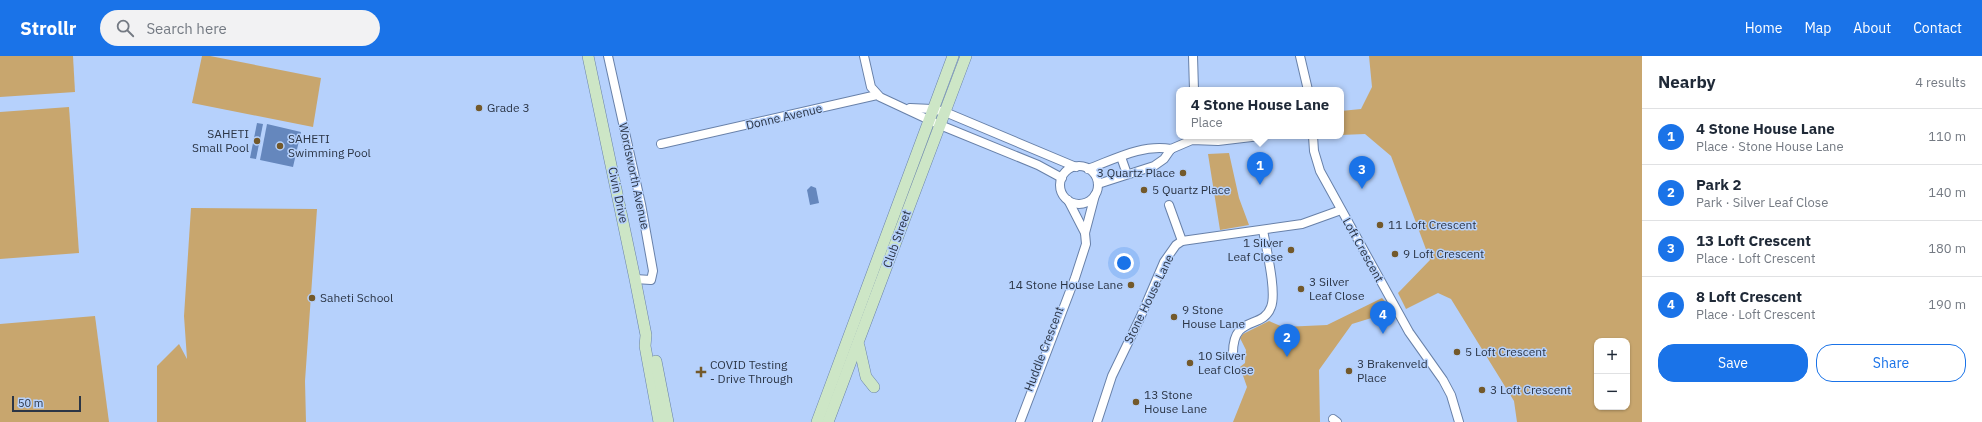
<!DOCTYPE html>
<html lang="en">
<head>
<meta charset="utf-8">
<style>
	:root { --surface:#fff; --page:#f2f2f3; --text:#1f2937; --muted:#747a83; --line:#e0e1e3; --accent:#1a73e8 }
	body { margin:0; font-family:"IBM Plex Sans",sans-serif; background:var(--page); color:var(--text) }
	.controls { position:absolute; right:12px; bottom:12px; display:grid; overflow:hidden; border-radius:8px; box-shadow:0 1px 3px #0004 }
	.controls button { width:36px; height:36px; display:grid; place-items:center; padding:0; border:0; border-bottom:1px solid var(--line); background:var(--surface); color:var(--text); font:20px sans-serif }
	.scale { position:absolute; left:12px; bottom:10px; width:69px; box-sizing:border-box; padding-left:4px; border:2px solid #2b3546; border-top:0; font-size:11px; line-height:14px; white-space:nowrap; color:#2b3546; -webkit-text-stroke:3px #b6d1fc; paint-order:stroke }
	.you { position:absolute; left:1124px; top:207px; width:14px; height:14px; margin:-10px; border:3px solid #fff; border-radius:50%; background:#1a73e8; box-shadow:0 0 0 6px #1a73e833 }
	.badge { display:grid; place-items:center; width:26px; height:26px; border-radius:50%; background:var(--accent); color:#fff; font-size:13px; font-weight:700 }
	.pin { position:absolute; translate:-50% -33px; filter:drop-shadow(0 1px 2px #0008) }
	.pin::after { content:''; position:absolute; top:21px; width:14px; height:12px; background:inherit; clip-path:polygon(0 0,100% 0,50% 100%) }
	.popup { position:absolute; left:1176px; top:31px; width:168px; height:52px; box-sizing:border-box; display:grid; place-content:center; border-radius:8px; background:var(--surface); filter:drop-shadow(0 1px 3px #0005); font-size:13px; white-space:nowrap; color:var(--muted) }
	.popup b { font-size:15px; color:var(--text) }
	.popup::after { content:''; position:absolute; left:50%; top:100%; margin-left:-8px; border:8px solid transparent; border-top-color:var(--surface) }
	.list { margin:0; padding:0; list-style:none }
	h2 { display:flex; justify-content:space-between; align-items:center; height:52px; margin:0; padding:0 16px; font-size:17px }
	h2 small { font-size:13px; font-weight:400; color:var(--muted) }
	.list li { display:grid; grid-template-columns:26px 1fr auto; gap:12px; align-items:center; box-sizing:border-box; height:56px; padding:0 16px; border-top:1px solid var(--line) }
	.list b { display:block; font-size:15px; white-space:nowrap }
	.list p { margin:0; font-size:13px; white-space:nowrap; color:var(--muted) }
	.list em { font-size:13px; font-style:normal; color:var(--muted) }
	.actions { display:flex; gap:8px; padding:12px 16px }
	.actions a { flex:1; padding:9px 0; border:1px solid var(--accent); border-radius:16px; text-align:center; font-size:14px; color:var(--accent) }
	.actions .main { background:var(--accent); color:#fff }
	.icon { flex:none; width:22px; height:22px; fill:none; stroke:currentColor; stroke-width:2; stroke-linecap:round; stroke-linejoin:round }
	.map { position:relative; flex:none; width:1642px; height:366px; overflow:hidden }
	header { display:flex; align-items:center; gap:24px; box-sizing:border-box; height:56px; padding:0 20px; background:var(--accent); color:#fff }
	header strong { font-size:19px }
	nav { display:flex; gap:22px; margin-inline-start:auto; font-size:14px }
	.search { width:280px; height:36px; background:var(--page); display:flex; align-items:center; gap:10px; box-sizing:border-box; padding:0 14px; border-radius:22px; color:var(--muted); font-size:15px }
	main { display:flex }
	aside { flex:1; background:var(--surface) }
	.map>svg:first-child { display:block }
	.green { fill:#c8a66e; fill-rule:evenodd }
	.water { fill:#6587bd }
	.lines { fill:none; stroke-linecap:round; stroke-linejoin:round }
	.street-casing { stroke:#6881a9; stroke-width:10 }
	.secondary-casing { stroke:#6881a9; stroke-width:12 }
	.street { stroke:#fff; stroke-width:8 }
	.secondary { stroke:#cde6c6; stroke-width:11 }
	.poi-dot { fill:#73592b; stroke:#b6d1fc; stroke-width:1.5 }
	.labels { text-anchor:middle; stroke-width:3; stroke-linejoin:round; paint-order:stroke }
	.poi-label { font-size:12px; fill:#2b3546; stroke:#b6d1fc; text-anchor:start }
	.street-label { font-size:12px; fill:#2b3546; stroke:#b6d1fc }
</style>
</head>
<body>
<header>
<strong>Strollr</strong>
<div class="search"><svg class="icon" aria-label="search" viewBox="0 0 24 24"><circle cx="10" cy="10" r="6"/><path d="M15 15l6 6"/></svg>Search here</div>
<nav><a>Home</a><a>Map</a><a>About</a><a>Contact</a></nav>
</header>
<main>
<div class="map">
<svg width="1642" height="366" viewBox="0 0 1642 366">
	<rect width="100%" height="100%" fill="#b6d1fc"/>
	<g class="green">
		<path d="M 0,0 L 73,0 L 75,36 L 0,41 Z"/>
		<path d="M 202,0 L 210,0 L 321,22 L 313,71 L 192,47 Z"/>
		<path d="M 1369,0 L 1642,0 L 1642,366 L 1517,366 L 1514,345 L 1451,243 L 1438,237 L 1406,253 L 1398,237 L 1430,204 L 1391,100 L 1365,78 L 1341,79 L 1341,55 L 1361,53 L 1372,31 ZM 1597,285 L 1627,285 L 1627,351 L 1597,351 Z"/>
		<path d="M 69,51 L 79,197 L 0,203 L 0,56 Z"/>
		<path d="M 1229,97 L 1239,142 L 1249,169 L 1220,174 L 1208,98 Z"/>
		<path d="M 191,152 L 317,153 L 305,325 L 306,366 L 157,366 L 157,310 L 179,288 L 187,303 L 184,260 Z"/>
		<path d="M 1382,242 L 1394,255 L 1352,268 L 1319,314 L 1320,366 L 1233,366 L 1247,331 L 1240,311 L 1245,307 L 1246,294 L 1240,282 L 1243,278 L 1269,265 L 1283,271 L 1327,269 Z"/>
		<path d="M 95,260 L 109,366 L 0,366 L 0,268 Z"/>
	</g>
	<g class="water">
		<path d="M 257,67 L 263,68 L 256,103 L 250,102 Z"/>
		<path d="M 267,68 L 301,76 L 293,111 L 260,104 Z"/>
		<path d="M 811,130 L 816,132 L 819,147 L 810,149 L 807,134 Z"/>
	</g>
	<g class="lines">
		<defs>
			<g id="street">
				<path d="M 608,0 L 641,148 L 653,215 L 651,224 L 635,223"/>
				<path d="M 864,0 L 871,31 L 880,41 L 940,69 L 1038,109 L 1062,122"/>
				<path d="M 1193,0 L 1194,34"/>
				<path d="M 1300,0 L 1308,34"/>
				<path d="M 910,52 L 932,53 L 945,56 L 1076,111"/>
				<path d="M 1313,80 L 1314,95 L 1320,115 L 1409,276 L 1443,324 L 1451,339 L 1459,366"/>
				<path d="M 661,88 L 877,39"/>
				<path d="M 1171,93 L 1192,84 L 1218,85 L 1260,80"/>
				<path d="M 1121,101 L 1127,118"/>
				<circle cx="1079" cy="129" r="19"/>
				<path d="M 1088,113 C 1115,103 1142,88 1171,93"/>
				<path d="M 1098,128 L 1154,110 L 1164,103 L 1171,93"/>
				<path d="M 1068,144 L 1085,177"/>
				<path d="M 1169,149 L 1182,185"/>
				<path d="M 1233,297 C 1233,258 1263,274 1271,251 C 1277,236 1266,192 1263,174"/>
				<path d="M 1333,363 L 1337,366"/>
				<path d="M 1020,366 L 1075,222 L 1086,188 L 1085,177 L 1095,139"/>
				<path d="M 1097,366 L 1112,320 L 1140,262 L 1164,206 L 1176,189 L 1182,185 L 1302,168 L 1341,154"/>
			</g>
			<g id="secondary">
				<path d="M 588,0 L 635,223 L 646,279 L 645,290 L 659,366"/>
				<path d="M 859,290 L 866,321 L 874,331"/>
				<path d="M 656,305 L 668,366"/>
				<path d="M 817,366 L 953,0"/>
				<path d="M 828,366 L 966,0"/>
			</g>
		</defs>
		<use href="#street" class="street-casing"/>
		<use href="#secondary" class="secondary-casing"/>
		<use href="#street" class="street"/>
		<use href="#secondary" class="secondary"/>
	</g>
	<g class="poi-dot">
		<circle cx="479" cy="52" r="4"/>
		<circle cx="257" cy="85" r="4"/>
		<circle cx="280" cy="90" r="4"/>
		<circle cx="1183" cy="117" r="4"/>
		<circle cx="1144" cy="134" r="4"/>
		<circle cx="1380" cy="169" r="4"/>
		<circle cx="1291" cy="194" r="4"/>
		<circle cx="1395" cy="198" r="4"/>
		<circle cx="1131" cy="229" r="4"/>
		<circle cx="1301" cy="233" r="4"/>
		<circle cx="312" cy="242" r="4"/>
		<circle cx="1174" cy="261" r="4"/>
		<circle cx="1457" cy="296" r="4"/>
		<circle cx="1190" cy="307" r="4"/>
		<circle cx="1349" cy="315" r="4"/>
		<path d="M699 310h4v4h4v4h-4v4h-4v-4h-4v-4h4z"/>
		<circle cx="1482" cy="334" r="4"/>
		<circle cx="1136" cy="346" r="4"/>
	</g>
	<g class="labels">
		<g class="poi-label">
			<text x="487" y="56">Grade 3</text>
			<text x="249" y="82" text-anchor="end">SAHETI<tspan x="249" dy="14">Small Pool</tspan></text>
			<text x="288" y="87">SAHETI<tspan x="288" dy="14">Swimming Pool</tspan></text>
			<text x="1175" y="121" text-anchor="end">3 Quartz Place</text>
			<text x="1152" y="138">5 Quartz Place</text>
			<text x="1388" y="173">11 Loft Crescent</text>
			<text x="1283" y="191" text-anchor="end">1 Silver<tspan x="1283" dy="14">Leaf Close</tspan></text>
			<text x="1403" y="202">9 Loft Crescent</text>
			<text x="1309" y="230">3 Silver<tspan x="1309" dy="14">Leaf Close</tspan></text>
			<text x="1123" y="233" text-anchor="end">14 Stone House Lane</text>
			<text x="320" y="246">Saheti School</text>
			<text x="1182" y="258">9 Stone<tspan x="1182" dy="14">House Lane</tspan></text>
			<text x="1465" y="300">5 Loft Crescent</text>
			<text x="1198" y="304">10 Silver<tspan x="1198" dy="14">Leaf Close</tspan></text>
			<text x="1357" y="312">3 Brakenveld<tspan x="1357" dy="14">Place</tspan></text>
			<text x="710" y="313">COVID Testing<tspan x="710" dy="14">- Drive Through</tspan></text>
			<text x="1490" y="338">3 Loft Crescent</text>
			<text x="1144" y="343">13 Stone<tspan x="1144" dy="14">House Lane</tspan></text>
		</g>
		<g class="street-label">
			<text transform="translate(784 61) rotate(-13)" y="4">Donne Avenue</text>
			<text transform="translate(634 120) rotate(78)" y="4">Wordsworth Avenue</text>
			<text transform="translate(618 139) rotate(78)" y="4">Civin Drive</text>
			<text transform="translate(897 183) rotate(-70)" y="4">Club Street</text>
			<text transform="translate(1363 194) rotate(61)" y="4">Loft Crescent</text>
			<text transform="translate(1149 243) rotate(-64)" y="4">Stone House Lane</text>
			<text transform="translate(1044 293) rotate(-69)" y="4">Huddle Crescent</text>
		</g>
	</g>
</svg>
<div class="controls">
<button>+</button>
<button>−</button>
</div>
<div class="scale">50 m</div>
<div class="you"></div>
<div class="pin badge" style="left:1260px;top:129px">1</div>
<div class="popup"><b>4 Stone House Lane</b>Place</div>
<div class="pin badge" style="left:1287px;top:301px">2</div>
<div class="pin badge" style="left:1362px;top:133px">3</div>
<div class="pin badge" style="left:1383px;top:278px">4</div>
</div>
<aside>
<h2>Nearby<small>4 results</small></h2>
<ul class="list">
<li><span class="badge">1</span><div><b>4 Stone House Lane</b><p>Place · Stone House Lane</p></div><em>110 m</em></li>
<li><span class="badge">2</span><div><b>Park 2</b><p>Park · Silver Leaf Close</p></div><em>140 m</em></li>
<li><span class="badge">3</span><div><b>13 Loft Crescent</b><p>Place · Loft Crescent</p></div><em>180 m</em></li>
<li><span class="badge">4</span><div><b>8 Loft Crescent</b><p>Place · Loft Crescent</p></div><em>190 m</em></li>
</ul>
<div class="actions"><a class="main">Save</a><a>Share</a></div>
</aside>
</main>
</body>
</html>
